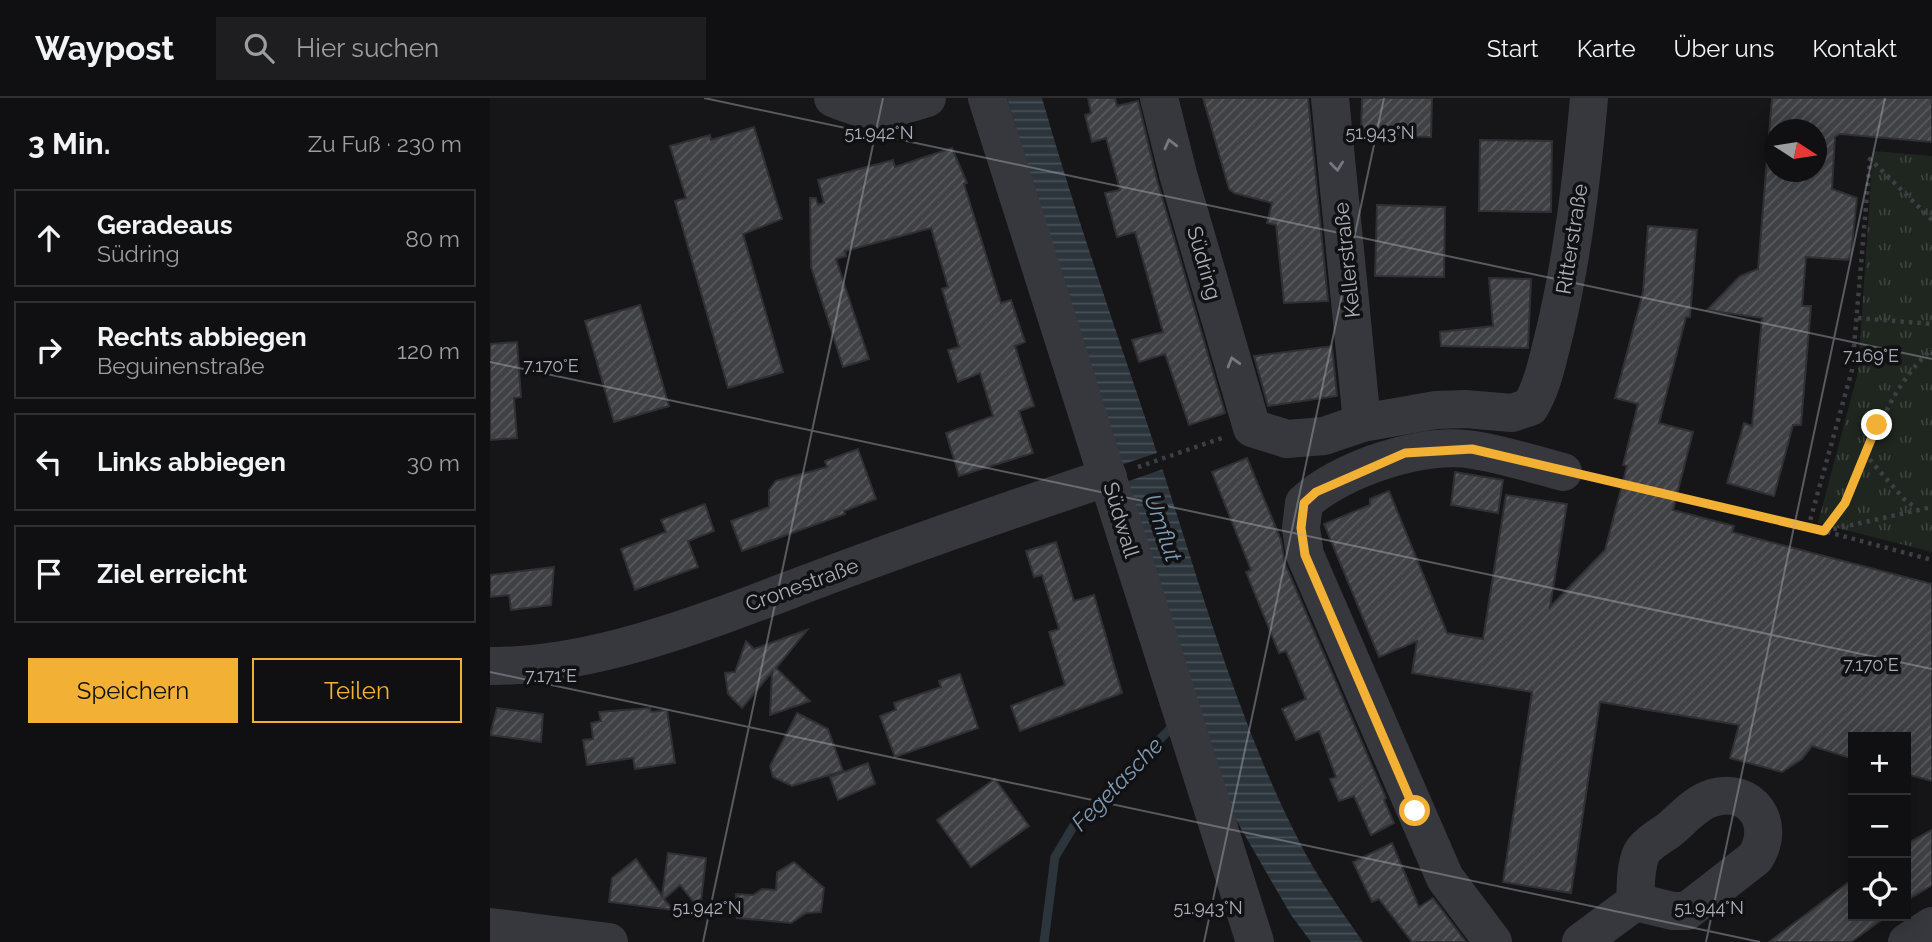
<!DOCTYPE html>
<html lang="de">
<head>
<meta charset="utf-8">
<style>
	:root { --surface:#101012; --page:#1e1e20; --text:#f1f3f6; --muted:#9c9d9f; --line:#303032; --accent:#f2b134 }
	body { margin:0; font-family:Raleway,sans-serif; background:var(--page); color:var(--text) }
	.controls { position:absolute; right:21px; bottom:21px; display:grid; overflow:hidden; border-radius:0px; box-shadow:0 4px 18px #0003 }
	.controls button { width:63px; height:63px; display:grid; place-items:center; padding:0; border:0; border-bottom:2px solid var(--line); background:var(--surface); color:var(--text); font:35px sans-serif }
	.compass { position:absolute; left:1274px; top:21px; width:63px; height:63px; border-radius:50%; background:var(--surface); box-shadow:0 4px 18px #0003; rotate:102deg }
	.stop { position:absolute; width:21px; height:21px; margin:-16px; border:5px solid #f2b134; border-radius:50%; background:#fff }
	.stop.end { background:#f2b134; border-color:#fff; box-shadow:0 2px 7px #0008 }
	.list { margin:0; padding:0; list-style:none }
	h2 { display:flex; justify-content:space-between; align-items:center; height:91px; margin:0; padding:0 28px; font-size:30px }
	h2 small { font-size:23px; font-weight:400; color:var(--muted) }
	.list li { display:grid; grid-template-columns:46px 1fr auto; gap:21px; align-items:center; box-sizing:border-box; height:98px; margin:0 14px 14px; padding:0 14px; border:2px solid var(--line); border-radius:0px }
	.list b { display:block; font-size:26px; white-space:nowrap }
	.list p { margin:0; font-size:23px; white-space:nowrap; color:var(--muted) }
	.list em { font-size:23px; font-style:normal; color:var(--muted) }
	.actions { display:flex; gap:14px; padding:21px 28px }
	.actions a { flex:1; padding:16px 0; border:2px solid var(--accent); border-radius:0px; text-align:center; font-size:24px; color:var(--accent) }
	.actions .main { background:var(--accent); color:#111 }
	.icon { flex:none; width:38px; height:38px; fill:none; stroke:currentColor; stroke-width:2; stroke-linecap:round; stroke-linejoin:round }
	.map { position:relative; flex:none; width:1442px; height:844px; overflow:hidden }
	header { display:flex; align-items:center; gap:42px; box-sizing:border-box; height:98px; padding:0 35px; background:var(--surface); border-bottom:2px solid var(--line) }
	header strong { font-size:33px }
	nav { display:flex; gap:38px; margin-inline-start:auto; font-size:24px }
	.search { width:490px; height:63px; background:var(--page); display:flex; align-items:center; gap:18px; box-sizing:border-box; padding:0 24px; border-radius:0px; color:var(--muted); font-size:26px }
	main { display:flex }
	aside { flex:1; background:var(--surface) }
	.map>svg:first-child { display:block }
	.park { fill:url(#park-tufts) }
	.water { fill:url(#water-rules) }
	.pier { fill:#161618 }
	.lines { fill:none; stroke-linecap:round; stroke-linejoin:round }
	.stream { stroke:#2c353c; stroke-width:9 }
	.building { fill:url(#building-hatch); stroke:#303034; stroke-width:2; fill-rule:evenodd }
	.path { stroke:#3d3f44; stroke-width:4.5; stroke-dasharray:3.5 5; stroke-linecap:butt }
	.minor { stroke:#37383d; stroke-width:38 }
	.oneway { stroke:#757881 }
	.route { stroke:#f2b134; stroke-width:9 }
	.ticks { fill:none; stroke:#a8adb8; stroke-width:2; stroke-opacity:0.45 }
	.labels { text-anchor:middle; stroke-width:7; stroke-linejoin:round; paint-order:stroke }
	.street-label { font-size:21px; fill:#a8adb8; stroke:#111113 }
	.water-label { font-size:23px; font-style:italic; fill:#7f9bb3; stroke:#111113 }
	.ticks-label { font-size:18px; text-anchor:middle; fill:#a8adb8; stroke:#111113; stroke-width:7; stroke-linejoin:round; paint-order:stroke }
</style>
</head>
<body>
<header>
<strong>Waypost</strong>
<div class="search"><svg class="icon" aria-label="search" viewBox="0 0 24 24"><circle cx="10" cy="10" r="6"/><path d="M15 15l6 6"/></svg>Hier suchen</div>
<nav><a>Start</a><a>Karte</a><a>Über uns</a><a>Kontakt</a></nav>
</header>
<main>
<aside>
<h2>3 Min.<small>Zu Fuß · 230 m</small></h2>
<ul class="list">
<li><svg class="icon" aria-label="ahead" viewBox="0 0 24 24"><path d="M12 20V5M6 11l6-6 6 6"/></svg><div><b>Geradeaus</b><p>Südring</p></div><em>80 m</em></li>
<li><svg class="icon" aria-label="right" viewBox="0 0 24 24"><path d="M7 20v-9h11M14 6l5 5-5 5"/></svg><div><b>Rechts abbiegen</b><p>Beguinenstraße</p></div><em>120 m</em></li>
<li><svg class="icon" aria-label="left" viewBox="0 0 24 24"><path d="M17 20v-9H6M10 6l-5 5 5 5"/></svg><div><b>Links abbiegen</b></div><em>30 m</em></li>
<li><svg class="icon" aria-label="arrive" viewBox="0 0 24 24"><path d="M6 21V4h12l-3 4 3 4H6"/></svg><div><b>Ziel erreicht</b></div></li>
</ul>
<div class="actions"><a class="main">Speichern</a><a>Teilen</a></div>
</aside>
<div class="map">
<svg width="1442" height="844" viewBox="0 0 1442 844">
	<defs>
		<pattern id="park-tufts" width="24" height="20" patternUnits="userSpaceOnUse" patternTransform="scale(1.75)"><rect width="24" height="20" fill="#1e261f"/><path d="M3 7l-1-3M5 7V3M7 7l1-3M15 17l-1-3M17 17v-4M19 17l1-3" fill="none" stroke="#3c433d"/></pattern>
		<pattern id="water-rules" width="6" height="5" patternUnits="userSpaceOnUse" patternTransform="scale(1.75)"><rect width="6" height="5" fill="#2c353c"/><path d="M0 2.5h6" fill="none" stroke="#485056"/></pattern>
		<pattern id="building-hatch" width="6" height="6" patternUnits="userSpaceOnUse" patternTransform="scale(1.75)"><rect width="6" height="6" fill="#404145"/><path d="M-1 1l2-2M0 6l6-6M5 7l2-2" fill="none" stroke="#595a5e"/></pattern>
	</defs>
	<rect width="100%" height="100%" fill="#161618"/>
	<path class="park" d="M 1383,53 L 1442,58 L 1442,454 L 1328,425 L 1368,274 Z"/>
	<path class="water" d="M 517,0 L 552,0 C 588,126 632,249 673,373 C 713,497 749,625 808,741 C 826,778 850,811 873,844 L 821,844 L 801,817 L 727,689 Z"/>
	<path class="pier" d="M 670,354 L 676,370 L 633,385 L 628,368 Z"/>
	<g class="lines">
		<path class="stream" d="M 554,844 L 565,759 L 583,729 L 686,625"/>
	</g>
	<g class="building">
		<path d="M 598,0 L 625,0 L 627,8 L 648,3 L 667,82 L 735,315 L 699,327 L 675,256 L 649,264 L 642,242 L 673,234 L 645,134 L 627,139 L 615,95 L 630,92 L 616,40 L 602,44 L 595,17 L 601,15 Z"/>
		<path d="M 713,0 L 818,0 L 838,203 L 794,205 L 786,127 L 777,125 L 782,105 L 744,95 L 739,91 Z"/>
		<path d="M 872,0 L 942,0 L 941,39 L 871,37 Z"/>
		<path d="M 1282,0 L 1442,0 L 1442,44 L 1350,36 L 1345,39 L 1342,91 L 1367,100 L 1361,156 L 1358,162 L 1316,159 L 1312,208 L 1321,208 L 1311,327 L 1303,327 L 1284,398 L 1237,385 L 1254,325 L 1262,328 L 1272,220 L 1217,212 L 1250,178 L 1268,171 ZM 1284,32 L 1326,32 L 1326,74 L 1284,74 Z"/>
		<path d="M 264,29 L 292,121 L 253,136 L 293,274 L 238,290 L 185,103 L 196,100 L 180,48 L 220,37 L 221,42 Z"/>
		<path d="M 990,42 L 1062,43 L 1061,114 L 989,113 Z"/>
		<path d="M 462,50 L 477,85 L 474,86 L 511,205 L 521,202 L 535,244 L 525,248 L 544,308 L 529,313 L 543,355 L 469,378 L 456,335 L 503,318 L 490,275 L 468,284 L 458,252 L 469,249 L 452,191 L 458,189 L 441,130 L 355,153 L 356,158 L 346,161 L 379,261 L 353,269 L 321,169 L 320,100 L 326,100 L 328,107 L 334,105 L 328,82 L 403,62 L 405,69 Z"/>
		<path d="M 887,107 L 955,109 L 954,179 L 885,178 Z"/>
		<path d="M 1158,128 L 1207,132 L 1200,219 L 1196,219 L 1169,325 L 1203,334 L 1183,412 L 1244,428 L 1242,434 L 1442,486 L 1442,683 L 1416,676 L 1416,639 L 1363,639 L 1363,661 L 1322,648 L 1312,661 L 1292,674 L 1240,660 L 1249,627 L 1110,604 L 1081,795 L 1013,784 L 1042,594 L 922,575 L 927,543 L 889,559 L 834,426 L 880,407 L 880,401 L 899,393 L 957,535 L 993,541 L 1016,397 L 1077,406 L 1060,509 L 1115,452 L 1137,368 L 1133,367 L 1148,306 L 1125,300 L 1153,194 Z"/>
		<path d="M 999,180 L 1041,181 L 1038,250 L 951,248 L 950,234 L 1003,228 Z"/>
		<path d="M 150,207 L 179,308 L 124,324 L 95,223 Z"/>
		<path d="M 27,244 L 31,299 L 24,300 L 27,340 L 0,342 L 0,246 Z"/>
		<path d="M 842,248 L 847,298 L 778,308 L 764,258 Z"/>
		<path d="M 368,351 L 386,401 L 354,413 L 355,416 L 252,453 L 241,423 L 279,409 L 279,392 L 286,383 L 337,369 L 335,363 Z"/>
		<path d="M 757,360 L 791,442 L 795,466 L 896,700 L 894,702 L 904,725 L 881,737 L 864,698 L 849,703 L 840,681 L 846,679 L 829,633 L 806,642 L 792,611 L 816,601 L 796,553 L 789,555 L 756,474 L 761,472 L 722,374 Z"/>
		<path d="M 965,374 L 1013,382 L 1008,415 L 961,407 Z"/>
		<path d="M 215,406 L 224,433 L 198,443 L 208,469 L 145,492 L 131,451 L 176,434 L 171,422 Z"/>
		<path d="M 566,444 L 584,503 L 604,497 L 632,595 L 530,633 L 521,608 L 575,587 L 559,534 L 569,531 L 552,477 L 544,479 L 536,453 Z"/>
		<path d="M 64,469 L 61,507 L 21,512 L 19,497 L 0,499 L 0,477 Z"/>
		<path d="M 317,532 L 286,570 L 320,603 L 280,617 L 282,574 L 252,610 L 238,596 L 235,575 L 245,574 L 256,543 L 264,551 Z"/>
		<path d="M 470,576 L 488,630 L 405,659 L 390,618 L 406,612 L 404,605 L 451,589 L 449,583 Z"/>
		<path d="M 7,610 L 53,616 L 51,644 L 0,637 Z"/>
		<path d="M 160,610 L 161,614 L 177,612 L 185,665 L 145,671 L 143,660 L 97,667 L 93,642 L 103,641 L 101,625 L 111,623 L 109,614 Z"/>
		<path d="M 307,615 L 338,631 L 353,673 L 302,688 L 283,679 L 280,668 Z"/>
		<path d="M 378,665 L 385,686 L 348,702 L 340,679 Z"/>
		<path d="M 505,681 L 539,728 L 481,769 L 447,722 Z"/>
		<path d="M 1442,732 L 1442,787 L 1416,803 L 1416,746 Z"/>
		<path d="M 902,745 L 929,809 L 943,800 L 976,844 L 922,844 L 889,801 L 882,804 L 863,764 Z"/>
		<path d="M 178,755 L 216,760 L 210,812 L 190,787 L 174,801 L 183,812 L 119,804 L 122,780 L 146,761 L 172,798 Z"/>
		<path d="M 304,764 L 334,790 L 331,814 L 316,815 L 301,825 L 247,820 L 246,796 L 263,797 L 272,791 L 286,792 L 287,774 Z"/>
		<path d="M 1363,781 L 1363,818 L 1397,818 L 1361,844 L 1279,844 Z"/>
	</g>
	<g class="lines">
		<g class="path">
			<path d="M 1368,220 L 1442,226"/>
			<path d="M 1374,355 L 1414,401 L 1426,410"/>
			<path d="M 648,369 L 732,340"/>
			<path d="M 1105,381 L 1334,433 L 1442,462"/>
			<path d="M 1318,430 L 1362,272 L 1380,61 L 1442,122"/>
			<path d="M 1334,433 C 1377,377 1387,300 1442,251"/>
			<path d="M 1335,433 L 1442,409"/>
		</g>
		<g class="minor">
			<path d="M 343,0 C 385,18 394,13 437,0"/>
			<path d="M 497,0 L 765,844"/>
			<path d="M 669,0 L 688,76 L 762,330 L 797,341 L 834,338 L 872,325 L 946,312 L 975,311 L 1022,315 L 1040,309 C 1054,286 1058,259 1065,233 C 1083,156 1092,79 1099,0"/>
			<path d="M 840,0 L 872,325"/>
			<path d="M 0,568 C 113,569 237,515 342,476 C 434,442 526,410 618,379"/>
			<path d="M 0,829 L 119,844"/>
			<path d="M 1003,844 L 955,780 L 815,457 L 811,430 L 814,405 C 850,371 934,343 984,352 C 1014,357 1044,366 1073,374"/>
			<path d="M 1091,844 L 1145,804 C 1146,788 1145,771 1151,756 C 1155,747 1171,738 1179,732 C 1191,722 1207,704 1222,700 C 1262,688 1287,726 1265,760 L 1197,813 L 1183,813 L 1145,804"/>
			<path d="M 1417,844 L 1442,828"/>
		</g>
	</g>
	<defs><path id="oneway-chevron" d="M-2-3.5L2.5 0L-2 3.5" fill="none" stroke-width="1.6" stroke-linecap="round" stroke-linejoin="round" transform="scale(1.75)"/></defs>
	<g class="oneway">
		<use href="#oneway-chevron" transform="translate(680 46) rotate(-104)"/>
		<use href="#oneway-chevron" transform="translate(847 68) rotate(84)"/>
		<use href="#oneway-chevron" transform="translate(743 264) rotate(-106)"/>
	</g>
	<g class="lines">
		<path class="route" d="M 925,713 L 815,457 L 811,430 L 814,405 L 826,394 L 915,355 L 982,351 L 1334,433 L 1355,405 L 1387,327"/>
	</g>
	<path class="ticks" d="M 214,0 L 1442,261M 0,264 L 1442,571M 0,574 L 1270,844M 213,844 L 393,0M 714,844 L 894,0M 1216,844 L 1395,0"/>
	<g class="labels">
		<g class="street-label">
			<text transform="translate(1082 141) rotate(-81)" y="7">Ritterstraße</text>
			<text transform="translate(857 162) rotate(-96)" y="7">Kellerstraße</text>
			<text transform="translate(714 165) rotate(74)" y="7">Südring</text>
			<text transform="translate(631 422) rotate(73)" y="7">Südwall</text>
			<text transform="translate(312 487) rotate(-20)" y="7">Cronestraße</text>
		</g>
		<g class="water-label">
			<text transform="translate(673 430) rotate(71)" y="8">Umflut</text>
			<text transform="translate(627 686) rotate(-46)" y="8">Fegetasche</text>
		</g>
	</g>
	<g class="ticks-label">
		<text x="389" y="41">51.942°N</text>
		<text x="890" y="41">51.943°N</text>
		<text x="1381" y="264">7.169°E</text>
		<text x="61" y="274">7.170°E</text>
		<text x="1381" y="573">7.170°E</text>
		<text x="61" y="584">7.171°E</text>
		<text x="217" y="816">51.942°N</text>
		<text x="718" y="816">51.943°N</text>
		<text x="1219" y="816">51.944°N</text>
	</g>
</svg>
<div class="controls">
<button>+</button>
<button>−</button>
<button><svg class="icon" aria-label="locate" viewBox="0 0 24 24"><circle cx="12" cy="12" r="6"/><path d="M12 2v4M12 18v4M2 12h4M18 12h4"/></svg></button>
</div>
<svg class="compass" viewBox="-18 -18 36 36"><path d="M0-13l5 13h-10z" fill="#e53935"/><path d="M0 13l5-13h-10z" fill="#9c9d9f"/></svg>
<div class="stop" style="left:925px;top:713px"></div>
<div class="stop end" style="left:1387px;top:327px"></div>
</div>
</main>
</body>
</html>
